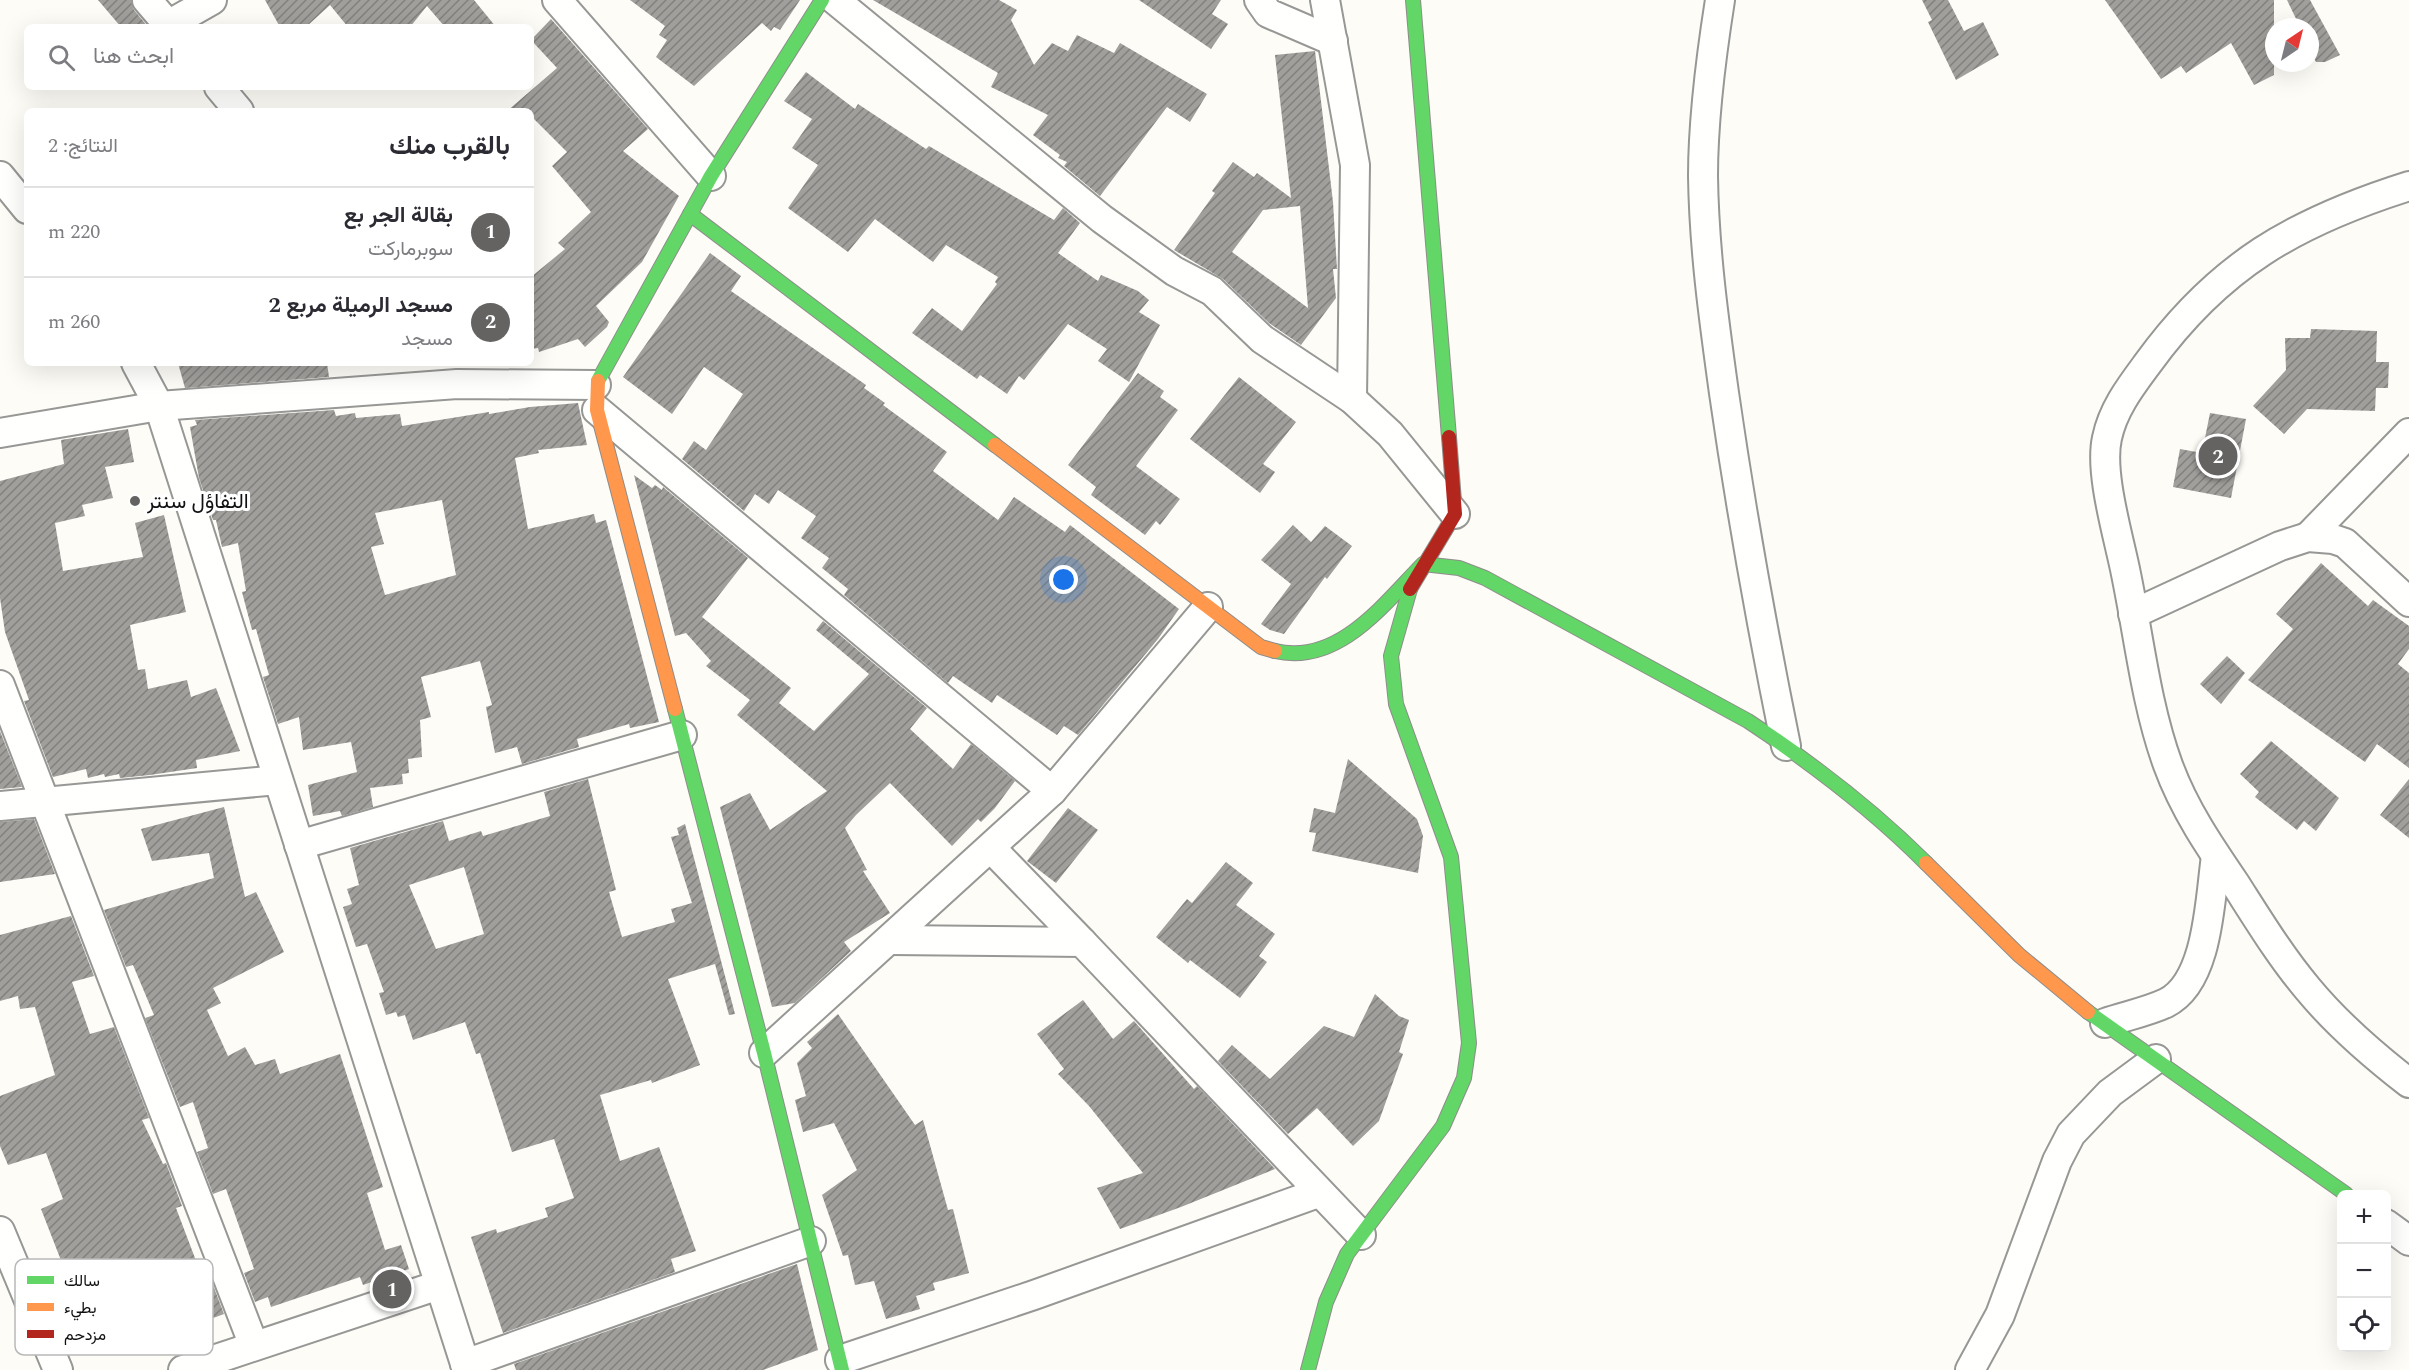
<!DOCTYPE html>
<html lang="ar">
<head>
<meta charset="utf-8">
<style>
	:root { --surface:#fff; --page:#f2f2f3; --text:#2b2b33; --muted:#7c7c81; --line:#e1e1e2; --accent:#646362 }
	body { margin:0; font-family:Spectral,Vazirmatn,serif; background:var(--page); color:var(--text); direction:rtl }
	.controls { position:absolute; right:18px; bottom:18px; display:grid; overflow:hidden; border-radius:9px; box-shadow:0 6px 24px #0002 }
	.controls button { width:54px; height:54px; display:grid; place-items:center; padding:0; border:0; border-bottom:2px solid var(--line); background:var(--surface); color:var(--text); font:30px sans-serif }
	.compass { position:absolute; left:2265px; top:18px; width:54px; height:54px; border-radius:50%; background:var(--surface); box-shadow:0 6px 24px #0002; rotate:35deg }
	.you { position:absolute; left:1064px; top:580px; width:21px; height:21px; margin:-15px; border:4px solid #fff; border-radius:50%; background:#1a73e8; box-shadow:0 0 0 9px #1a73e833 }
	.badge { display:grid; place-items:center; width:39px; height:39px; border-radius:50%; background:var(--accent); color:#fff; font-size:20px; font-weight:700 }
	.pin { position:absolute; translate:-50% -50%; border:3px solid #fff; box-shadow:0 2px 6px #0006 }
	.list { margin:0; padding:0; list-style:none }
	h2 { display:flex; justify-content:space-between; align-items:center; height:78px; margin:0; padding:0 24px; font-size:26px }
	h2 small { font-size:20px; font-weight:400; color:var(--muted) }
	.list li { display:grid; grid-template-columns:39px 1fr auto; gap:18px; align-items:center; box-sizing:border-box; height:90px; padding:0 24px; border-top:2px solid var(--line) }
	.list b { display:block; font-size:22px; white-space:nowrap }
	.list p { margin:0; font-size:20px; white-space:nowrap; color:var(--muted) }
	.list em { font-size:20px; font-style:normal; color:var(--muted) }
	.icon { flex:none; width:33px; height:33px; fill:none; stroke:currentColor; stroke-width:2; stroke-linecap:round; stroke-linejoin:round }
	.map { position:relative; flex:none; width:2409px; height:1370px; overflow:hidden; direction:ltr }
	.search { position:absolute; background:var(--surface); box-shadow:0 6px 24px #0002; left:24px; top:24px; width:510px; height:66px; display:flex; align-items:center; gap:15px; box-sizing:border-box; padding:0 21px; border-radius:9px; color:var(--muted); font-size:22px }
	.panel { position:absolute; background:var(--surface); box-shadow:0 6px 24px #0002; left:24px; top:108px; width:510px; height:258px; border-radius:9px; direction:rtl }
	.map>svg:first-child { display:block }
	.building { fill:url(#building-hatch); fill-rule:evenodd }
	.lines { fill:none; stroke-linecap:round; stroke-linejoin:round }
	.street-casing { stroke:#979795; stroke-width:32 }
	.fast-casing { stroke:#8e8d8b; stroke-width:16 }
	.slow-casing { stroke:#8e8d8b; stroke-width:16 }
	.jam-casing { stroke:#8e8d8b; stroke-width:16 }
	.street { stroke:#fffffe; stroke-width:28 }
	.fast { stroke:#63d668; stroke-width:14 }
	.slow { stroke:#ff974d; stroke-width:14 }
	.jam { stroke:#b3261e; stroke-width:14 }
	.poi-dot { fill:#646362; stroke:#fff; stroke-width:2 }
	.labels { text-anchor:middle; stroke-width:6; stroke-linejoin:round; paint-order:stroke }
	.poi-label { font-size:21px; fill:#111; stroke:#fff; text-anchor:start }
	.key { fill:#fff; stroke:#b8b8b8; stroke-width:1.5 }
	.key-label { font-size:16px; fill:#111 }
</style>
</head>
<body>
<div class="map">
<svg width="2409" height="1370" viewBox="0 0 2409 1370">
	<defs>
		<pattern id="building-hatch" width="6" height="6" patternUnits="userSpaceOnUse" patternTransform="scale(1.5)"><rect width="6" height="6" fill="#a19f9c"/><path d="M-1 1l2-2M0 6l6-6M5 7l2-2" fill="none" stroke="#82807e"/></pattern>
	</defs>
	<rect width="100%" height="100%" fill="#fdfcf7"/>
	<g class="building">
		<path d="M 98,0 L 131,0 L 134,10 L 148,27 L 121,27 Z"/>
		<path d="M 265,0 L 474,0 L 496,27 L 445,27 L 427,6 L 410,27 L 348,27 L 330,5 L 306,27 L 280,27 Z"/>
		<path d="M 630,0 L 800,0 L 780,30 L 774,27 L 771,31 L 762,23 L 694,86 L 656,57 L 667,40 L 659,35 L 665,26 Z"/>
		<path d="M 873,0 L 999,0 L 1017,10 L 1011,20 L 1034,65 L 1052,43 L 1068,51 L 1077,35 L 1114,53 L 1120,43 L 1207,94 L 1190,122 L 1167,107 L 1100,196 L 1064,166 L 1067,162 L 1058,158 L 1060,155 L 1033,135 L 1048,115 L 991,87 L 998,73 Z"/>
		<path d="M 1139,0 L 1221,0 L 1212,14 L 1228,24 L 1211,49 Z"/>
		<path d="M 1922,0 L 1948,0 L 1964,31 L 1983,22 L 1999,55 L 1956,80 L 1928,22 L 1932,20 Z"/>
		<path d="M 2105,0 L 2274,0 L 2274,75 L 2254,85 L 2231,43 L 2186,73 L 2181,66 L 2161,79 Z"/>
		<path d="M 2287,0 L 2310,0 L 2340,55 L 2325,62 L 2316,62 L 2310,50 L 2310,27 L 2300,27 Z"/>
		<path d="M 551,19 L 648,129 L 623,151 L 679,196 L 642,262 L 596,306 L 609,322 L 607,327 L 585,347 L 578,339 L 539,352 L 538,348 L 531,349 L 531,277 L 565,249 L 558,243 L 591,212 L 552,166 L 567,152 L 531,116 L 531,111 L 507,111 L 557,68 L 531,40 Z"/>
		<path d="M 1315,51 L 1333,202 L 1337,269 L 1333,269 L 1336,298 L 1301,345 L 1269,323 L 1223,279 L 1174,250 L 1215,193 L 1212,191 L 1233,162 L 1254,177 L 1257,173 L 1291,198 L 1275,55 ZM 1300,206 L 1308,308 L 1232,252 L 1263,210 Z"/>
		<path d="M 806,72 L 855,109 L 858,104 L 926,149 L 929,146 L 1054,220 L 1063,208 L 1080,223 L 1058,253 L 1098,281 L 1101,275 L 1138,291 L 1149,300 L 1139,312 L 1160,325 L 1129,382 L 1098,361 L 1107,349 L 1068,324 L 1024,380 L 1019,376 L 1007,394 L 980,375 L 977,379 L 912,333 L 932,308 L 962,331 L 997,284 L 995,282 L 998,277 L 946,245 L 933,262 L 875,219 L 848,252 L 788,208 L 818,165 L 792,148 L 812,119 L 784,101 Z"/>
		<path d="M 710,253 L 741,276 L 731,291 L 866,385 L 864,388 L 885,403 L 883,405 L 947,452 L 933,471 L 998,520 L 1014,497 L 1065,532 L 1070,525 L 1179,609 L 1158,639 L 1078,735 L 1064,726 L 1057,735 L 997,695 L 992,703 L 953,676 L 948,683 L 844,595 L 848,589 L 822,568 L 829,558 L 801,538 L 816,516 L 778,490 L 769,504 L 755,494 L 744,511 L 682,459 L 694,441 L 706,450 L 743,394 L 704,367 L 672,414 L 623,377 Z"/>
		<path d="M 2311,329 L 2377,331 L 2376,362 L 2389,362 L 2388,388 L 2376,388 L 2375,411 L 2307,409 L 2284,434 L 2253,406 L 2286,370 L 2285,338 L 2310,338 Z"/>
		<path d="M 178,363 L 327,363 L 329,377 L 185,388 Z"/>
		<path d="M 1138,373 L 1164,391 L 1160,397 L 1178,410 L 1136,466 L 1180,499 L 1160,525 L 1156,521 L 1145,535 L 1091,495 L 1096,487 L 1068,465 Z"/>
		<path d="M 1239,377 L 1296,422 L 1263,464 L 1275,472 L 1260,493 L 1190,439 Z"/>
		<path d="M 578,403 L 587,445 L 538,450 L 539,453 L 515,458 L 528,529 L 594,514 L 596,523 L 606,520 L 659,722 L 630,728 L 629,724 L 577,739 L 579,747 L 522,764 L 517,747 L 495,753 L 486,707 L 492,705 L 480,661 L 421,677 L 431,717 L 420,720 L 422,757 L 408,759 L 409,773 L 402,774 L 403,784 L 370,788 L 373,807 L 342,816 L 340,811 L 313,816 L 308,785 L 357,772 L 351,742 L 303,750 L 299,717 L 278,724 L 263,677 L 269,675 L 256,629 L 252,630 L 242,592 L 246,591 L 238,543 L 222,547 L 216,520 L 213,520 L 199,478 L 190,427 L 197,425 L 195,420 L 334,410 L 336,416 L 355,413 L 356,418 L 400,414 L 402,426 L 489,412 L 489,414 L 530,407 ZM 442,500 L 456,575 L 385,595 L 371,547 L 384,544 L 375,513 Z"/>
		<path d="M 2210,413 L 2246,419 L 2231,498 L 2173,487 L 2180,449 L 2202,453 Z"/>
		<path d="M 128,429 L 134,462 L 105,467 L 113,498 L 82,505 L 85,516 L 55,523 L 63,571 L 143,557 L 135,523 L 164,515 L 186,612 L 130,625 L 138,670 L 145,669 L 148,689 L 187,680 L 191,697 L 216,688 L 240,751 L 196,760 L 197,768 L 150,775 L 120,778 L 119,774 L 105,777 L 104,774 L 88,778 L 86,769 L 53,777 L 24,701 L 29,700 L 5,632 L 0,598 L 0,481 L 64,464 L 61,440 Z"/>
		<path d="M 634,475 L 652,488 L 655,485 L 662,490 L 663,487 L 748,558 L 702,617 L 791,688 L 779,703 L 814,731 L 869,674 L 816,630 L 823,621 L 927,708 L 910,729 L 953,769 L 971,744 L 1015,781 L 995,808 L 981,822 L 978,819 L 952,846 L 890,783 L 856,815 L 845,828 L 867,870 L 863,871 L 890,913 L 844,942 L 851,951 L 795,1003 L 772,1007 L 720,807 L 750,793 L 770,830 L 827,791 L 737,715 L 750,700 L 706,666 L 711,661 L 686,633 L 675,636 Z"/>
		<path d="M 1293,525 L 1311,542 L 1325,526 L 1352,546 L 1327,579 L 1325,577 L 1284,634 L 1270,630 L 1261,624 L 1291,584 L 1261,560 Z"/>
		<path d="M 2321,563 L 2368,606 L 2373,600 L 2409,626 L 2409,649 L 2398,664 L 2409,673 L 2409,768 L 2377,744 L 2365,762 L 2248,680 L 2293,629 L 2276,614 Z"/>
		<path d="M 2227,656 L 2245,673 L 2221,704 L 2200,684 Z"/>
		<path d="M 0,731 L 22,787 L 0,789 Z"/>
		<path d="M 2271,741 L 2339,798 L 2316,831 L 2304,821 L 2297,830 L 2255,797 L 2259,792 L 2240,774 Z"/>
		<path d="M 1348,759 L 1417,819 L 1423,836 L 1418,873 L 1312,851 L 1316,833 L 1309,832 L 1314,808 L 1335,813 Z"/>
		<path d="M 588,779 L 616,890 L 609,892 L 622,937 L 675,922 L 671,909 L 692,903 L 671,837 L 679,835 L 677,828 L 685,824 L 735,1014 L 729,1015 L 715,964 L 668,979 L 700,1065 L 652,1083 L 651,1080 L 600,1095 L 620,1161 L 659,1147 L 696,1251 L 671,1259 L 675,1272 L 503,1333 L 471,1237 L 496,1229 L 497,1233 L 548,1217 L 545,1208 L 574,1198 L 554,1139 L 512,1152 L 480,1053 L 476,1054 L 465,1022 L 413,1040 L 405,1015 L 398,1017 L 396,1012 L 386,1015 L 379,993 L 384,992 L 367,944 L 356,947 L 343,907 L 352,904 L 347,889 L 359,885 L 350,848 L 443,821 L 449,841 L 481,831 L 483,836 L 550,816 L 544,792 ZM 464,867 L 484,934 L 436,949 L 409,885 Z"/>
		<path d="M 2409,779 L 2409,838 L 2380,815 Z"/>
		<path d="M 224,807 L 245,897 L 256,892 L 284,952 L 213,988 L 221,1003 L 207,1010 L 228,1056 L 245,1047 L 255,1065 L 275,1059 L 280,1074 L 340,1054 L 383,1187 L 367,1193 L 385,1250 L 401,1245 L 409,1269 L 363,1285 L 360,1277 L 271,1307 L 268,1297 L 255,1302 L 244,1273 L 254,1269 L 252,1263 L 226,1189 L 213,1194 L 197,1152 L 208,1148 L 193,1102 L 180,1107 L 145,1018 L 154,1015 L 133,965 L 126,967 L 104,910 L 214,878 L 209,853 L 152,861 L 141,829 Z"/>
		<path d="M 1068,808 L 1098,830 L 1056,883 L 1027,861 Z"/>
		<path d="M 34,819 L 55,874 L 0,882 L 0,822 Z"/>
		<path d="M 1226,862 L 1253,883 L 1236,905 L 1275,934 L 1259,956 L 1267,962 L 1240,998 L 1190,960 L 1188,963 L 1156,937 L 1187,899 L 1192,903 Z"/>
		<path d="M 71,916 L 94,976 L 72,982 L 90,1034 L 114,1027 L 149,1118 L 142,1120 L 163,1164 L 166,1163 L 182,1206 L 176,1208 L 198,1266 L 208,1287 L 213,1285 L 224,1314 L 197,1324 L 195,1320 L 179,1325 L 174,1309 L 162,1314 L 152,1291 L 142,1295 L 137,1282 L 131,1284 L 130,1280 L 61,1307 L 45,1270 L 62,1263 L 41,1209 L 63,1199 L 46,1153 L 8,1165 L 0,1146 L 0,1096 L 55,1075 L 35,1007 L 20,1009 L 18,996 L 0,1001 L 0,935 Z"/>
		<path d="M 1375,994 L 1399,1016 L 1409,1020 L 1399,1052 L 1403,1054 L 1379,1121 L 1353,1146 L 1317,1108 L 1288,1134 L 1218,1061 L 1232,1045 L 1270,1079 L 1324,1026 L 1354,1037 Z"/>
		<path d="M 1083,1000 L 1113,1039 L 1134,1021 L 1194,1089 L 1197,1086 L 1275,1169 L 1181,1207 L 1120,1229 L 1097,1188 L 1143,1173 L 1089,1106 L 1058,1074 L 1064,1069 L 1037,1034 Z"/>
		<path d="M 838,1014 L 915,1125 L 923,1120 L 948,1210 L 953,1209 L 969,1273 L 933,1283 L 935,1290 L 916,1296 L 920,1309 L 886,1319 L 874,1281 L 855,1285 L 848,1255 L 843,1256 L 822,1195 L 857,1170 L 834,1123 L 803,1132 L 795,1100 L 806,1096 L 797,1063 L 812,1048 L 807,1042 Z"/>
		<path d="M 797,1264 L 818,1350 L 763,1370 L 516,1370 L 514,1364 Z"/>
	</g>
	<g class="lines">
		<defs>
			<g id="street">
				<path d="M 147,0 L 170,27"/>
				<path d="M 557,0 L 711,176"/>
				<path d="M 835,0 L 1102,219 L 1174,271 L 1212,291 L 1262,339 L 1352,399 L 1390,434 L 1455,514"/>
				<path d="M 1259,0 L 1268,13 L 1333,41"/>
				<path d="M 1325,0 L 1355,165 L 1352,399"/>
				<path d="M 1720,0 C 1711,57 1703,118 1703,176 C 1704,249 1714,321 1724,393 C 1741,511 1762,628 1786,746"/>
				<path d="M 168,25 L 212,0"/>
				<path d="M 219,87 L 239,111"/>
				<path d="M 0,176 L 27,209"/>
				<path d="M 2409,186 C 2295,222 2219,265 2148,363 C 2131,386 2113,409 2107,438 C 2099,473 2119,538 2126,574 C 2139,637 2146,705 2168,765 C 2184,809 2210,847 2236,885 C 2259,921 2281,957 2308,989 C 2337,1024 2374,1056 2409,1083"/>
				<path d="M 136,363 L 159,406 L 467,1370"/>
				<path d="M 597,410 L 1052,791"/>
				<path d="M 0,433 L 159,406 L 457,384 L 596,385"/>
				<path d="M 2308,537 L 2409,433"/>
				<path d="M 2133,614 L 2280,546 L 2308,537 L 2333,539 L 2345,543 L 2409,602"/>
				<path d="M 0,685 L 254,1346"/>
				<path d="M 0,806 L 278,780"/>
				<path d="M 299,845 L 682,735"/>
				<path d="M 991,848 L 1082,942"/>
				<path d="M 891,940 L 1082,942 L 1361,1235"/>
				<path d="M 2105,1023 C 2125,1016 2147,1012 2166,1003 C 2209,982 2210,897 2216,856"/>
				<path d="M 764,1053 L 1052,791 L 1208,607"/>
				<path d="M 2386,1224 L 2409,1241"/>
				<path d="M 0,1231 L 58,1370"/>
				<path d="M 840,1360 L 1034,1295 L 1318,1193"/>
				<path d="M 465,1364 L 811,1241"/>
				<path d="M 183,1370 L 439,1285"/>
				<path d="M 1970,1370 L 2000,1315 L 2057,1161 L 2071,1134 L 2110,1093 L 2156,1059"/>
			</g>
			<g id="fast">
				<path d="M 1413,0 L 1449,437"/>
				<path d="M 690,214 L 995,445"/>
				<path d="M 598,381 L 711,176 L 822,0"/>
				<path d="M 1275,651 C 1338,666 1384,604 1423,564 L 1459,568 L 1485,578 L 1748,721 C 1810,762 1873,810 1926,863"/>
				<path d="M 675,709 L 764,1053 L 842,1370"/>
				<path d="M 2088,1012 L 2346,1194"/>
				<path d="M 1308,1370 L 1326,1302 L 1347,1254 L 1443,1126 L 1464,1078 L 1469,1043 L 1451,857 L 1396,704 L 1391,656 L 1410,589"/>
			</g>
			<g id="slow">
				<path d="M 598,381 L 597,410 L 675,709"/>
				<path d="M 995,445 L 1261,647 L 1275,651"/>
				<path d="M 1926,863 L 2019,955 L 2088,1012"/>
			</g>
			<path id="jam" d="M 1410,589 L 1455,514 L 1449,437"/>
		</defs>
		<use href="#street" class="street-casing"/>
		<use href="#fast" class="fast-casing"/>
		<use href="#slow" class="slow-casing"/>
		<use href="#jam" class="jam-casing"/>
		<use href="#street" class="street"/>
		<use href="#fast" class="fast"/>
		<use href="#slow" class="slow"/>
		<use href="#jam" class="jam"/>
	</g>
	<circle class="poi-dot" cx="135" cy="501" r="6"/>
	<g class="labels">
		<g class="poi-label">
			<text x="147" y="508">التفاؤل سنتر</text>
		</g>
	</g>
	<rect x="15" y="1259" width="198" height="96" rx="9" class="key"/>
	<rect x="27" y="1276" width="27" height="8" fill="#63d668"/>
	<rect x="27" y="1303" width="27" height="8" fill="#ff974d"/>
	<rect x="27" y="1330" width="27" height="8" fill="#b3261e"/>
	<g class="key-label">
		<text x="64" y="1286">سالك</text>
		<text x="64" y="1313">بطيء</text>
		<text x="64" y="1340">مزدحم</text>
	</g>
</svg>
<div class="controls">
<button>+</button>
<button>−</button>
<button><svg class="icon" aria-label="locate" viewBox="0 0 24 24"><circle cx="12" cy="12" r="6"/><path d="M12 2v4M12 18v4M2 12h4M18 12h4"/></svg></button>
</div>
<svg class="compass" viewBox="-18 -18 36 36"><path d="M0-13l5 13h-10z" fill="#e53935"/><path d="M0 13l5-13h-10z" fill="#7c7c81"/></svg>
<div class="you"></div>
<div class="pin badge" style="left:392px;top:1289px">1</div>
<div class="pin badge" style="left:2218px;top:456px">2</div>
<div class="search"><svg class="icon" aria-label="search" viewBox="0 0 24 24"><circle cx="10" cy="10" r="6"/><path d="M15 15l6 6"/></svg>ابحث هنا</div>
<section class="panel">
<h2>بالقرب منك<small>النتائج: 2</small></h2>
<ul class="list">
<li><span class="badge">1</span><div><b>بقالة الجر بع</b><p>سوبرماركت</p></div><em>220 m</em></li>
<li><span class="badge">2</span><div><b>مسجد الرميلة مربع 2</b><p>مسجد</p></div><em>260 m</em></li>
</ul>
</section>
</div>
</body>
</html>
